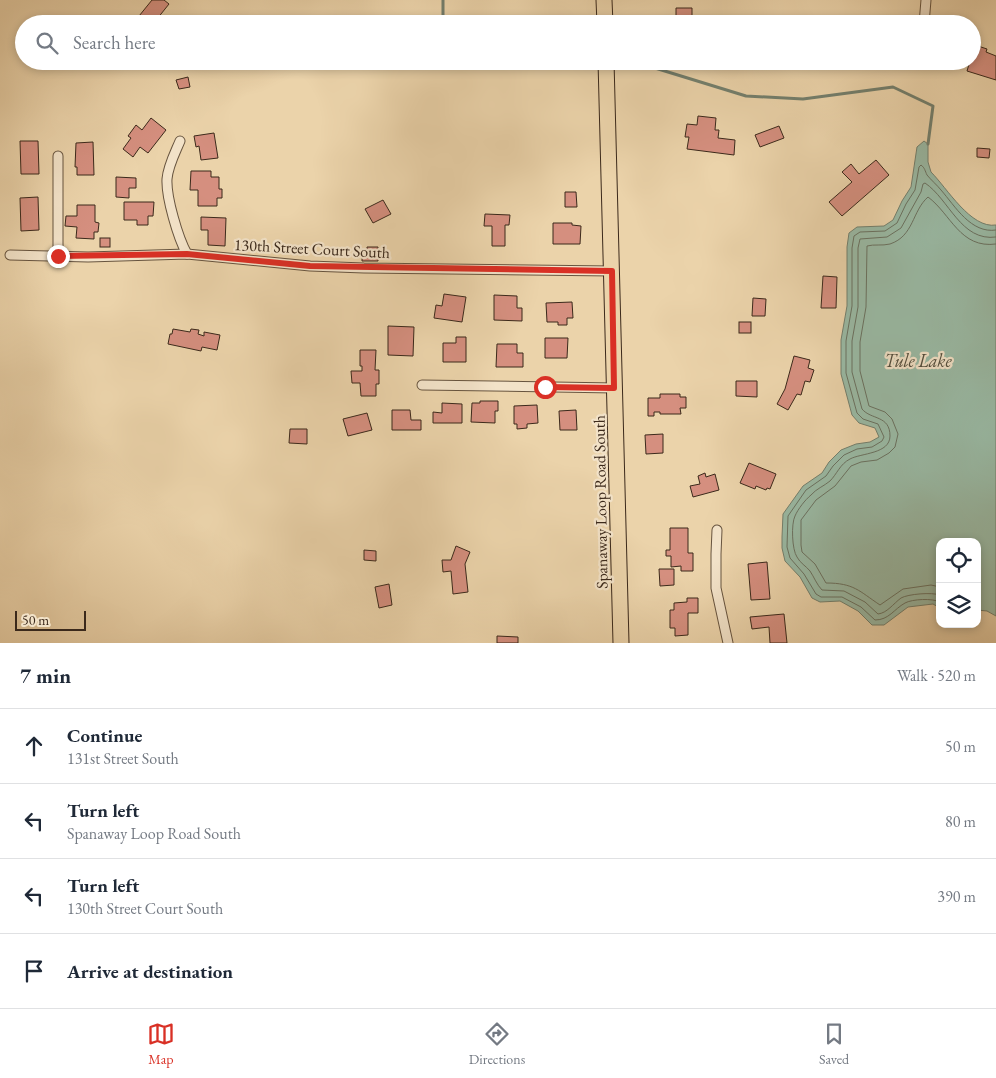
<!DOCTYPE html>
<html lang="en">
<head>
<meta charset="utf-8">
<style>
	:root { --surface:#fff; --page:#f2f2f3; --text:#1f2937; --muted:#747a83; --line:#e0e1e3; --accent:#d93025 }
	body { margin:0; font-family:"EB Garamond",serif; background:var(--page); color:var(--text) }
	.controls { position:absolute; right:15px; bottom:15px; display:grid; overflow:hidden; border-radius:10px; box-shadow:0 2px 8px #0003 }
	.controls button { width:45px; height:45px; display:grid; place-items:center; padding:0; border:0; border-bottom:1px solid var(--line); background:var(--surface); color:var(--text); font:25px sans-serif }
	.scale { position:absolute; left:15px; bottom:12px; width:71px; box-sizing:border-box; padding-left:5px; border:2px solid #3b291b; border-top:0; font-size:14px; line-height:18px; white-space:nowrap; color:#3b291b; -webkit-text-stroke:4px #f2e2c8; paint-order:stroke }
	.stop { position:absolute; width:15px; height:15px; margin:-11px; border:4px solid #d93025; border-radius:50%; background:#fff }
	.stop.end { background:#d93025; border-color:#fff; box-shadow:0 1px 5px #0008 }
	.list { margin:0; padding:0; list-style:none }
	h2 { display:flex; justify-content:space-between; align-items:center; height:65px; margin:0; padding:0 20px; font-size:21px }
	h2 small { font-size:16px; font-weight:400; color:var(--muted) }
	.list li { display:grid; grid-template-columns:32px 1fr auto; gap:15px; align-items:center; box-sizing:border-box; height:75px; padding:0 20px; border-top:1px solid var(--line) }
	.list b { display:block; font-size:19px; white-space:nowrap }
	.list p { margin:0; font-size:16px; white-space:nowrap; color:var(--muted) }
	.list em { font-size:16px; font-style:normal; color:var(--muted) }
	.icon { flex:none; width:28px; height:28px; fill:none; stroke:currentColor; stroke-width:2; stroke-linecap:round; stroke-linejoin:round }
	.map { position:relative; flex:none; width:996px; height:643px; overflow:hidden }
	.search { position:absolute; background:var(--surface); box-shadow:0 2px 8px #0003; left:15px; right:15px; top:15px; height:55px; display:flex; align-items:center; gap:12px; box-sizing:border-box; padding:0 18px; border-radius:28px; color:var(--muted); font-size:19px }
	.sheet { height:365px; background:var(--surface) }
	nav { display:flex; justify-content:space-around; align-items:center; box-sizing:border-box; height:70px; border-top:1px solid var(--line); background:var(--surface); font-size:14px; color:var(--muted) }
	nav a { display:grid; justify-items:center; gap:2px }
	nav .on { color:var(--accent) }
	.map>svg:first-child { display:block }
	.water { fill:#99b9a4; stroke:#737f6d }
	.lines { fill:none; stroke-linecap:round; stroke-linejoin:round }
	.shore { stroke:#6a7160; stroke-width:1 }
	.stream { stroke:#737f6d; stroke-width:3 }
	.building { fill:#d58f7f; stroke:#3b291b }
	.minor-casing { stroke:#67543f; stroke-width:11 }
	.primary-casing { stroke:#3b291b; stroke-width:17 }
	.minor { stroke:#f2e2c8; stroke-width:9 }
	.primary { stroke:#ebd3aa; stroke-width:15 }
	.route { stroke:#d93025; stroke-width:6 }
	.labels { text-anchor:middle; stroke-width:4.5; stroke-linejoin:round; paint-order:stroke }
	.street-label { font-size:16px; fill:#3b291b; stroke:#f2e2c8 }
	.water-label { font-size:18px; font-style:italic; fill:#524d3d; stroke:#f2e2c8 }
</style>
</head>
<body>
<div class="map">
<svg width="996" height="643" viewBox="0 0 996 643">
	<rect width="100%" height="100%" fill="#ebd3aa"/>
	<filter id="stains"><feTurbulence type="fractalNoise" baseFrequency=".004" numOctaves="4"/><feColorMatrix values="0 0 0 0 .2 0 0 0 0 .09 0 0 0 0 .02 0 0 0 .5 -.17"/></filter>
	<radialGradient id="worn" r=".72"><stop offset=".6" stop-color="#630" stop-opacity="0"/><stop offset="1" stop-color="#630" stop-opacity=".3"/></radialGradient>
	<path class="water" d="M 924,141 L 928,144 L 928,162 L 931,172 C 947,188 971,229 996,225 L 996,616 L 987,611 L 977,610 L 977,542 L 940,542 L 940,608 L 933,604 L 908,607 L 884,625 L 872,625 L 858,611 L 840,601 L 820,602 L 812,598 L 800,577 L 785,561 L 782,548 L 782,537 L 783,514 L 803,486 L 822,473 L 829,462 L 841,450 L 856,444 L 870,442 L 879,437 L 875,428 L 859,423 L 852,415 L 841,374 L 841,340 L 847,306 L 847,247 L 849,233 L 857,227 L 884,226 L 893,220 L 902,201 L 911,187 L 917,147 Z"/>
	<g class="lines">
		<g class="shore">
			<path d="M 940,587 L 931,585 L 903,589 L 880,605 C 859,591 854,583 826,583 L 815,564 L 802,552 L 801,545 L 801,520 L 816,500 L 835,486 L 851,466 L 861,462 L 877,460 L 889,453 L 895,447 L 898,434 L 892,419 L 885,412 L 869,406 L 860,371 L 860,342 L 866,307 L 867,246 C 874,244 882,246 890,244 C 914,236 912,211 928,197 C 951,214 960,249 996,244"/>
			<path d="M 940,595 C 932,592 908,594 901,598 C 893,604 887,613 878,614 L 865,602 L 844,591 L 822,590 C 817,585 814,577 810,571 C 806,566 800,563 797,557 C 792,550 791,524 795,516 C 798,509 805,500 811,495 C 816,489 824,486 830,481 C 837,474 840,464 850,459 C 861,453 890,454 890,436 C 890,415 871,420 862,409 L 852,372 L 852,341 L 858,307 L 858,248 L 860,239 L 887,237 L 901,228 L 921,192 L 923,184 L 925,183 C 949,199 961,242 996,237"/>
			<path d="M 940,602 C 933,598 912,599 905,603 C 894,609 889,620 875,620 L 861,607 L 842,597 L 821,597 L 816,594 L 804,574 L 790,558 L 787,547 L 788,516 L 806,490 L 826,476 L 833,466 L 844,455 L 857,449 L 872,447 L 882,441 L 884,437 L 878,424 L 863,419 L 857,413 L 846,373 L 846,341 L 852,306 L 852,248 L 854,236 L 860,232 L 885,231 L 897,223 L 906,204 L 915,190 L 919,167 L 921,165 C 925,168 925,171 927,175 C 931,180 937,185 941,190 C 955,206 971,234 996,230"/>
		</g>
		<g class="stream">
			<path d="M 443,0 L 443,24"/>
			<path d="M 453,61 L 455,66 L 592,65"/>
			<path d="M 621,64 L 642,64 L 746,96 L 803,99 L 893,87 L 933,106 L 928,144"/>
		</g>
	</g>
	<g class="building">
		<path d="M 152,0 L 164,0 L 169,4 L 153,24 L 139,24 L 135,21 Z"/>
		<path d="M 676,8 L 692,8 L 692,24 L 663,24 L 662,19 L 676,19 Z"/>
		<path d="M 975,45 L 987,49 L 986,52 L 996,56 L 996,80 L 967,71 L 970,61 L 972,61 L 972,53 Z"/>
		<path d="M 188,77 L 190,87 L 179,89 L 176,80 Z"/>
		<path d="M 698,116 L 716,118 L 715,130 L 719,130 L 718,138 L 735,140 L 734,155 L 687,149 L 689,137 L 685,137 L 687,124 L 697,125 Z"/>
		<path d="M 151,118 L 166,130 L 148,153 L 140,147 L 133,157 L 123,149 L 131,138 L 128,136 L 136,125 L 142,130 Z"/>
		<path d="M 779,126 L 784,138 L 760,147 L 755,135 Z"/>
		<path d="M 214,133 L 218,158 L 201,160 L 199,146 L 196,147 L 194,136 Z"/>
		<path d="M 20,141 L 38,141 L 39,174 L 21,174 Z"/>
		<path d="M 93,142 L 94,175 L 77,175 L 77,167 L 75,167 L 76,143 Z"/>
		<path d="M 977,148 L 990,149 L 989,158 L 977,157 Z"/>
		<path d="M 876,160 L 889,175 L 842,216 L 829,202 L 852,182 L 842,172 L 851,164 L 859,174 Z"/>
		<path d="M 191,171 L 211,171 L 211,177 L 219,177 L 219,189 L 222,189 L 222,198 L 217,198 L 217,206 L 198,206 L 198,190 L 190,190 Z"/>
		<path d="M 116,177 L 136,178 L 136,188 L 129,188 L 129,198 L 116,197 Z"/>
		<path d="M 565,192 L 576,192 L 577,207 L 565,207 Z"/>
		<path d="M 38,197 L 39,230 L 21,231 L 20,198 Z"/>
		<path d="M 383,200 L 391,214 L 373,223 L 365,209 Z"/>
		<path d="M 124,202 L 154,202 L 153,216 L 148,216 L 148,225 L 137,225 L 137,220 L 124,220 Z"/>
		<path d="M 77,205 L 95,205 L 95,222 L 99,223 L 98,232 L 94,232 L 94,239 L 76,238 L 77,227 L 65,226 L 66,216 L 77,216 Z"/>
		<path d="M 485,214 L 510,215 L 509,225 L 505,225 L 505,246 L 492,246 L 492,226 L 484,226 Z"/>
		<path d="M 201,217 L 226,218 L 225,246 L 208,245 L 208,230 L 201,230 Z"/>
		<path d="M 553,223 L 572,223 L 572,225 L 581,226 L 580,244 L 553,244 Z"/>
		<rect x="100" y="238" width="10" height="9"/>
		<path d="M 367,247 L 378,247 L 378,261 L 362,261 L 362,252 L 367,252 Z"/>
		<path d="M 823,276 L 837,277 L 836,308 L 821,308 Z"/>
		<path d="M 444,294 L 466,297 L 462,322 L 434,318 L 436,305 L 442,306 Z"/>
		<path d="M 494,295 L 517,296 L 517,308 L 522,308 L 522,321 L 494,320 Z"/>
		<path d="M 753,298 L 766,299 L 765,316 L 752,316 Z"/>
		<path d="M 572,302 L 573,318 L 567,318 L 567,325 L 558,325 L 558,322 L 547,322 L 546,303 Z"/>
		<rect x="739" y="322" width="12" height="11"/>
		<path d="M 388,326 L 414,327 L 413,356 L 388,355 Z"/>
		<path d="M 173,329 L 190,332 L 191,329 L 199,330 L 198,334 L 204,336 L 204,332 L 220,335 L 217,350 L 202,347 L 201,351 L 168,344 L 170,334 L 172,334 Z"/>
		<path d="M 456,337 L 466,337 L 466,362 L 443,362 L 443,343 L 456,343 Z"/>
		<path d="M 545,338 L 568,338 L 567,358 L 545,358 Z"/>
		<path d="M 497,344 L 517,344 L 517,353 L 523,353 L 523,367 L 496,367 Z"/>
		<path d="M 360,350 L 376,350 L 375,370 L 379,370 L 379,384 L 376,384 L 376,396 L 361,396 L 360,383 L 352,383 L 351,371 L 362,371 L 362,366 L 360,366 Z"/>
		<path d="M 794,356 L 810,360 L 808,368 L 814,370 L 810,382 L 805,381 L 801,395 L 797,394 L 788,410 L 777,404 L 785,389 Z"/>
		<path d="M 736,381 L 757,381 L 757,397 L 736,396 Z"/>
		<path d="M 660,394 L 680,394 L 680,397 L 686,397 L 686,408 L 680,408 L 681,414 L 660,414 L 660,412 L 654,412 L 654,416 L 648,416 L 648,398 L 660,398 Z"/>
		<path d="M 480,401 L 498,401 L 498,411 L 495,411 L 495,423 L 471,422 L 472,403 L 480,403 Z"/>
		<path d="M 442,403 L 462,404 L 462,423 L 433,423 L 433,412 L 442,413 Z"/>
		<path d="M 537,405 L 538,423 L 527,424 L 527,428 L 517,429 L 517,424 L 514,424 L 514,406 Z"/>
		<path d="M 392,410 L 410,410 L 411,420 L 421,420 L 421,430 L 392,430 Z"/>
		<path d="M 576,410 L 577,430 L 560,430 L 559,411 Z"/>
		<path d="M 367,413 L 372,430 L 348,436 L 343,419 Z"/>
		<path d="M 290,429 L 307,429 L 307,444 L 289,443 Z"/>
		<path d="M 663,434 L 663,453 L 646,454 L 645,435 Z"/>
		<path d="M 749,463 L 776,474 L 770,489 L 767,488 L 766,490 L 756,486 L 755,489 L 740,483 Z"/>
		<path d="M 705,473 L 706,477 L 715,474 L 719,490 L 693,497 L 690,486 L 700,484 L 698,476 Z"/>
		<path d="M 670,528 L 688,528 L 688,553 L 693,553 L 693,571 L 681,571 L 681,566 L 671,567 L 671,556 L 666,556 L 666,550 L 670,550 Z"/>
		<path d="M 456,546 L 470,552 L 465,564 L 468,592 L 453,594 L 451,571 L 443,572 L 442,560 L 451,560 Z"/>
		<path d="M 364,550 L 376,551 L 376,561 L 364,560 Z"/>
		<path d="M 767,562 L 770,599 L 751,600 L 748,564 Z"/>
		<path d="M 659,569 L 674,569 L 674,585 L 660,586 Z"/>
		<path d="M 389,584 L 392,605 L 379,608 L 375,587 Z"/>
		<path d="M 687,598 L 698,598 L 698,613 L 688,613 L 688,635 L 675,636 L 675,628 L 670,628 L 670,610 L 674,610 L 674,603 L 687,602 Z"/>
		<path d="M 784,614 L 787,643 L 770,643 L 769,627 L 752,629 L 750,617 Z"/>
		<path d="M 497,636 L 518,637 L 518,643 L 497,643 Z"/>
	</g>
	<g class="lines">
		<defs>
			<g id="minor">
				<path d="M 924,24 L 926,0"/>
				<path d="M 180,141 C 175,153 168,166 167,179 C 166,197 178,238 187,254"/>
				<path d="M 58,156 L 58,256"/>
				<path d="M 10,255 L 88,257 L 187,254 L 310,266 L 364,268 L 612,271"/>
				<path d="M 422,385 L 615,388"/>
				<path d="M 717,530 L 716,554 L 716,588 L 728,643"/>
			</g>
			<g id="primary">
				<path d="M 604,0 L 605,24"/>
				<path d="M 606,61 L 621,643"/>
			</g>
		</defs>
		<use href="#minor" class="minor-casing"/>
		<use href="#primary" class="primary-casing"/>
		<use href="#minor" class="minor"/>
		<use href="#primary" class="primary"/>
	</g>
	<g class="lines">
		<path class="route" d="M 58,256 L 187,254 L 310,266 L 612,271 L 614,388 L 545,387"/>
	</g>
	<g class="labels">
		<g class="street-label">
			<text transform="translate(312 248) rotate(3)" y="6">130th Street Court South</text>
			<text transform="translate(600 502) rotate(-91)" y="6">Spanaway Loop Road South</text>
		</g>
		<g class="water-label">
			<text x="918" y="367">Tule Lake</text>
		</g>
	</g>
	<rect width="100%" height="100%" filter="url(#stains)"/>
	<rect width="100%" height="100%" fill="url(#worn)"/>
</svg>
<div class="controls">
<button><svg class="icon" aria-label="locate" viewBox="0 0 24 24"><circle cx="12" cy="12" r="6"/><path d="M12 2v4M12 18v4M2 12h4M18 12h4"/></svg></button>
<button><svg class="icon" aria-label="layers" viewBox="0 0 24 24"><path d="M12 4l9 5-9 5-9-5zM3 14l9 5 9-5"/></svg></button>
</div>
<div class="scale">50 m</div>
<div class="stop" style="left:545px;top:387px"></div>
<div class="stop end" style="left:58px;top:256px"></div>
<div class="search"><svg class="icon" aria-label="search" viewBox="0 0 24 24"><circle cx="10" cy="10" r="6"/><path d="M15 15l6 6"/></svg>Search here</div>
</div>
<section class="sheet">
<h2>7 min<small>Walk · 520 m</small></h2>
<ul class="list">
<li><svg class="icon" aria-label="ahead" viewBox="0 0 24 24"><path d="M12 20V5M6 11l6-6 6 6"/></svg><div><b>Continue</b><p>131st Street South</p></div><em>50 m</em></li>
<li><svg class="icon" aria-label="left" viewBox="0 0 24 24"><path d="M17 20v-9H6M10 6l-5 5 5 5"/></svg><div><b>Turn left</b><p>Spanaway Loop Road South</p></div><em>80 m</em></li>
<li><svg class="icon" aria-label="left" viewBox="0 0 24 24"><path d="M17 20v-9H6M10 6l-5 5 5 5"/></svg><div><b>Turn left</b><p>130th Street Court South</p></div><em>390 m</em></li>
<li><svg class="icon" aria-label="arrive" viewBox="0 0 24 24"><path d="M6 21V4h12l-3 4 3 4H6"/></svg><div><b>Arrive at destination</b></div></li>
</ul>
</section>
<nav>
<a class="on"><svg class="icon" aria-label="map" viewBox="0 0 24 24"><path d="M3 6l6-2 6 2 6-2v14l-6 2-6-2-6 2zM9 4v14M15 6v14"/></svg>Map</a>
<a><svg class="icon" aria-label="directions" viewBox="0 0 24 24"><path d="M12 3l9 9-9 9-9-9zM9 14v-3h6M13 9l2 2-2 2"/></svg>Directions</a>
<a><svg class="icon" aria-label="saved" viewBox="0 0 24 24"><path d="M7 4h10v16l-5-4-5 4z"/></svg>Saved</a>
</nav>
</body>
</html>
